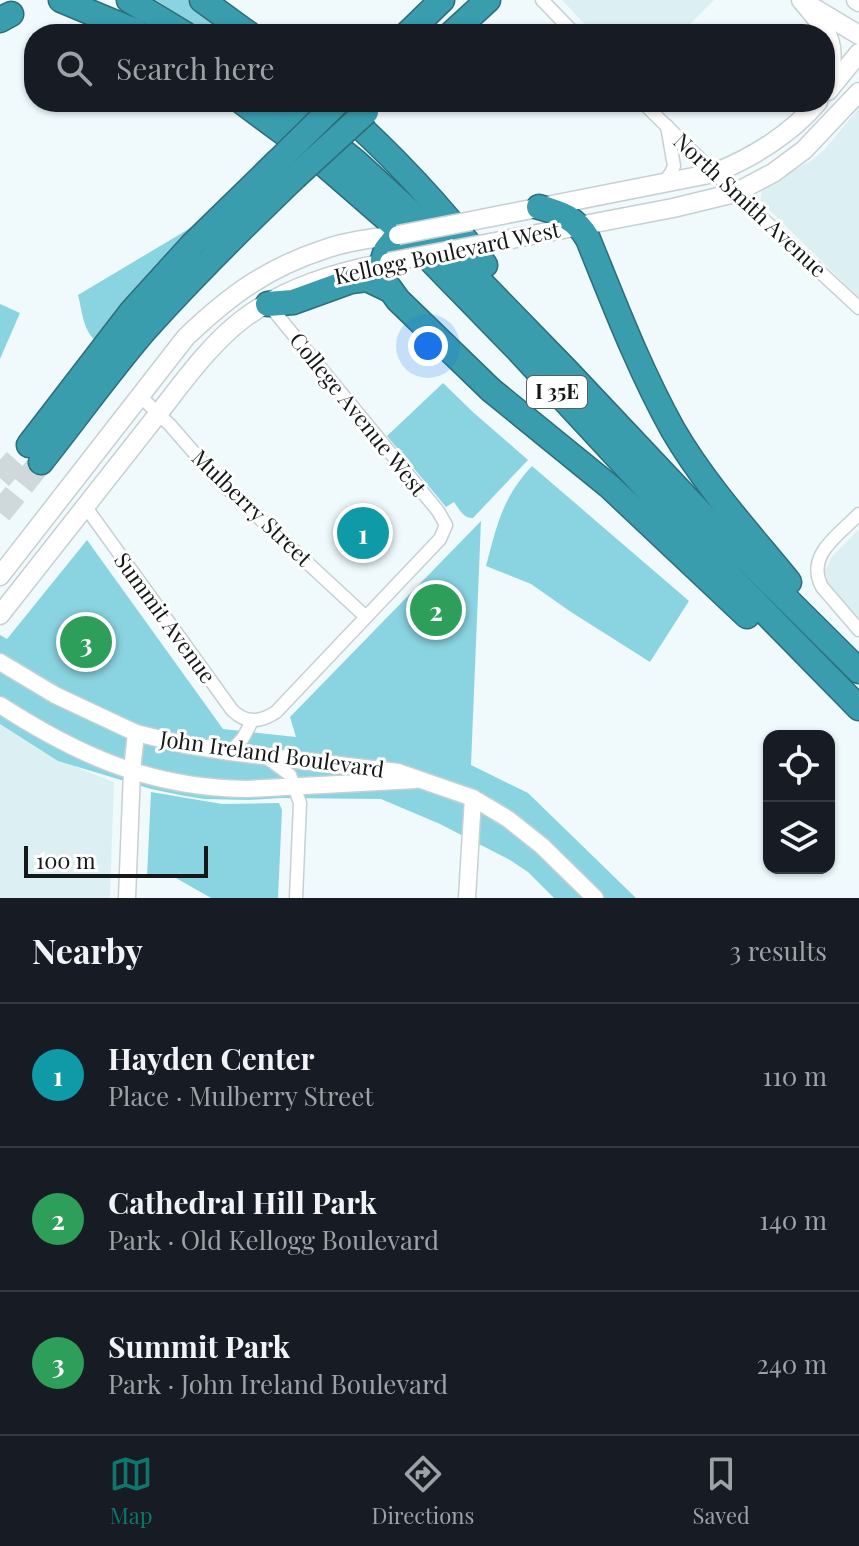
<!DOCTYPE html>
<html lang="en">
<head>
<meta charset="utf-8">
<style>
	:root { --surface:#171b24; --page:#242831; --text:#f1f3f6; --muted:#9ea1a6; --line:#363941; --accent:#0f766e }
	body { margin:0; font-family:"Playfair Display",serif; background:var(--page); color:var(--text) }
	.controls { position:absolute; right:24px; bottom:24px; display:grid; overflow:hidden; border-radius:16px; box-shadow:0 2px 6px #0004 }
	.controls button { width:72px; height:72px; display:grid; place-items:center; padding:0; border:0; border-bottom:2px solid var(--line); background:var(--surface); color:var(--text); font:40px sans-serif }
	.scale { position:absolute; left:24px; bottom:20px; width:184px; box-sizing:border-box; padding-left:8px; border:4px solid #151819; border-top:0; font-size:22px; line-height:28px; white-space:nowrap; color:#151819; -webkit-text-stroke:6px #fff; paint-order:stroke }
	.you { position:absolute; left:428px; top:346px; width:28px; height:28px; margin:-20px; border:6px solid #fff; border-radius:50%; background:#1a73e8; box-shadow:0 0 0 12px #1a73e833 }
	.badge { display:grid; place-items:center; width:52px; height:52px; border-radius:50%; background:var(--accent); color:#fff; font-size:26px; font-weight:700 }
	.pin { position:absolute; translate:-50% -50%; border:4px solid #fff; box-shadow:0 2px 8px #0006 }
	.list { margin:0; padding:0; list-style:none }
	h2 { display:flex; justify-content:space-between; align-items:center; height:104px; margin:0; padding:0 32px; font-size:34px }
	h2 small { font-size:26px; font-weight:400; color:var(--muted) }
	.list li { display:grid; grid-template-columns:52px 1fr auto; gap:24px; align-items:center; box-sizing:border-box; height:144px; padding:0 32px; border-top:2px solid var(--line) }
	.list b { display:block; font-size:30px; white-space:nowrap }
	.list p { margin:0; font-size:26px; white-space:nowrap; color:var(--muted) }
	.list em { font-size:26px; font-style:normal; color:var(--muted) }
	.icon { flex:none; width:44px; height:44px; fill:none; stroke:currentColor; stroke-width:2; stroke-linecap:round; stroke-linejoin:round }
	.map { position:relative; flex:none; width:859px; height:898px; overflow:hidden }
	.search { position:absolute; background:var(--surface); box-shadow:0 2px 6px #0004; left:24px; right:24px; top:24px; height:88px; display:flex; align-items:center; gap:20px; box-sizing:border-box; padding:0 28px; border-radius:32px; color:var(--muted); font-size:30px }
	.sheet { height:536px; background:var(--surface) }
	nav { display:flex; justify-content:space-around; align-items:center; box-sizing:border-box; height:112px; border-top:2px solid var(--line); background:var(--surface); font-size:22px; color:var(--muted) }
	nav a { display:grid; justify-items:center; gap:4px }
	nav .on { color:var(--accent) }
	.map>svg:first-child { display:block }
	.built { fill:#dcf0f4 }
	.green { fill:#8ad4e1 }
	.lines { fill:none; stroke-linecap:round; stroke-linejoin:round }
	.motorway-tunnel { stroke:#cfd8db; stroke-width:24; stroke-dasharray:24 12; stroke-linecap:butt }
	.minor-casing { stroke:#c6d0d2; stroke-width:15 }
	.tertiary-casing { stroke:#c6d0d2; stroke-width:19 }
	.secondary-casing { stroke:#c6d0d2; stroke-width:21 }
	.motorway-casing { stroke:#2c6e7a; stroke-width:27 }
	.minor { stroke:#fff; stroke-width:12 }
	.tertiary { stroke:#fff; stroke-width:16 }
	.secondary { stroke:#fff; stroke-width:18 }
	.motorway { stroke:#399dae; stroke-width:24 }
	.secondary-bridge-casing { stroke:#c6d0d2; stroke-width:21; stroke-linecap:butt }
	.motorway-bridge-casing { stroke:#2c6e7a; stroke-width:27; stroke-linecap:butt }
	.secondary-bridge { stroke:#fff; stroke-width:18 }
	.motorway-bridge { stroke:#399dae; stroke-width:24 }
	.labels { text-anchor:middle; stroke-width:6; stroke-linejoin:round; paint-order:stroke }
	.shield { fill:#fff; stroke:#5b5d5e; stroke-width:2 }
	.shield-label { font-size:20px; font-weight:bold; fill:#151819 }
	.street-label { font-size:22px; fill:#151819; stroke:#fff }
</style>
</head>
<body>
<div class="map">
<svg width="859" height="898" viewBox="0 0 859 898">
	<rect width="100%" height="100%" fill="#f0fafd"/>
	<g class="built">
		<path d="M 562,0 L 714,0 L 680,34 L 594,34 Z"/>
		<path d="M 859,108 L 859,298 L 760,201 L 762,188 L 812,160 L 824,150 Z"/>
		<path d="M 859,529 L 859,622 L 829,587 L 825,571 L 833,555 Z"/>
		<path d="M 0,723 L 78,768 L 114,782 L 110,898 L 0,898 Z"/>
	</g>
	<g class="green">
		<path d="M 156,0 L 190,0 L 238,34 L 208,34 Z"/>
		<path d="M 192,227 L 153,269 L 95,340 C 83,330 82,310 78,295 Z"/>
		<path d="M 0,304 L 20,313 L 0,359 Z"/>
		<path d="M 443,383 L 474,413 L 528,460 L 473,518 C 464,519 459,509 454,502 L 446,507 L 387,436 Z"/>
		<path d="M 532,466 L 689,601 L 650,662 L 571,612 L 531,584 L 486,566 C 497,525 502,498 532,466 Z"/>
		<path d="M 481,521 L 471,765 L 528,793 L 636,898 L 554,898 L 528,872 L 510,860 L 440,824 L 381,799 L 281,798 L 249,800 L 204,799 L 185,796 L 151,789 L 58,761 L 0,724 L 0,635 L 7,639 L 87,540 L 223,729 L 296,737 L 290,717 Z"/>
		<path d="M 151,792 L 222,804 L 279,803 L 282,810 L 278,898 L 211,898 L 176,878 L 147,876 Z"/>
	</g>
	<g class="lines">
		<g class="motorway-tunnel">
			<path d="M 0,478 L 29,445"/>
			<path d="M 0,513 L 41,462"/>
		</g>
		<defs>
			<g id="minor">
				<path d="M 542,0 L 575,34"/>
				<path d="M 642,102 L 735,193 L 859,308"/>
				<path d="M 663,183 L 671,173 L 674,166 L 667,126"/>
				<path d="M 140,396 L 170,425 L 217,479 L 366,617"/>
				<path d="M 85,506 L 232,710 C 246,724 261,722 276,712 L 440,539 L 446,525 L 438,511 L 269,305"/>
				<path d="M 859,514 C 839,535 805,555 822,587 L 859,630"/>
				<path d="M 230,752 L 243,738 L 252,721"/>
				<path d="M 267,758 L 290,775 L 300,803 L 296,898"/>
			</g>
			<g id="tertiary">
				<path d="M 0,662 L 55,695 L 136,733 L 186,745 L 230,752 L 398,772 L 473,798 L 508,819 L 542,846 L 595,898"/>
				<path d="M 0,705 C 79,756 151,788 247,789 L 415,780"/>
				<path d="M 127,898 L 132,771 L 136,733"/>
				<path d="M 467,898 L 473,798"/>
			</g>
			<g id="secondary">
				<path d="M 801,0 C 831,35 839,44 825,90"/>
				<path d="M 856,0 L 859,2"/>
				<path d="M 814,8 L 859,35"/>
				<path d="M 828,91 L 859,53"/>
				<path d="M 471,221 L 714,173 C 752,158 791,134 818,102"/>
				<path d="M 490,243 L 673,208 L 735,193 L 773,173 L 804,150 L 859,92"/>
				<path d="M 0,576 L 186,337 C 230,295 267,268 325,249 C 348,241 374,238 398,235"/>
				<path d="M 0,615 C 53,548 106,481 158,414 C 184,381 210,344 243,319 C 286,287 337,272 389,262"/>
			</g>
			<g id="motorway">
				<path d="M 61,0 L 135,31"/>
				<path d="M 129,0 L 185,34"/>
				<path d="M 202,0 L 249,34"/>
				<path d="M 0,20 L 11,14"/>
				<path d="M 407,34 L 442,0"/>
				<path d="M 451,34 L 488,0"/>
				<path d="M 242,102 L 311,153 L 410,239 L 520,352 L 697,543 L 859,708"/>
				<path d="M 282,102 L 356,162 L 429,229 L 567,371 L 713,526 L 859,671"/>
				<path d="M 333,102 C 388,151 441,206 485,265"/>
				<path d="M 539,207 C 561,213 576,218 588,239 C 614,303 639,369 673,430 C 705,485 749,533 789,582"/>
				<path d="M 398,235 L 386,250 L 382,263 L 385,282 L 398,300 L 491,390 L 609,486 L 747,616"/>
				<path d="M 268,304 L 293,302 L 351,281 L 367,279 L 390,290"/>
				<path d="M 29,445 L 132,311 L 192,245 L 277,162"/>
				<path d="M 41,462 C 76,418 108,373 144,331 C 192,277 243,227 295,177"/>
			</g>
		</defs>
		<use href="#minor" class="minor-casing"/>
		<use href="#tertiary" class="tertiary-casing"/>
		<use href="#secondary" class="secondary-casing"/>
		<use href="#motorway" class="motorway-casing"/>
		<use href="#minor" class="minor"/>
		<use href="#tertiary" class="tertiary"/>
		<use href="#secondary" class="secondary"/>
		<use href="#motorway" class="motorway"/>
		<defs>
			<g id="secondary-bridge">
				<path d="M 398,235 L 471,221"/>
				<path d="M 389,262 L 490,243"/>
			</g>
			<g id="motorway-bridge">
				<path d="M 277,162 L 338,102"/>
				<path d="M 295,177 L 366,112"/>
			</g>
		</defs>
		<use href="#secondary-bridge" class="secondary-bridge-casing"/>
		<use href="#motorway-bridge" class="motorway-bridge-casing"/>
		<use href="#secondary-bridge" class="secondary-bridge"/>
		<use href="#motorway-bridge" class="motorway-bridge"/>
	</g>
	<g class="labels">
		<rect class="shield" x="527" y="376" width="60" height="32" rx="6"/>
		<g class="shield-label">
			<text x="557" y="399">I 35E</text>
		</g>
		<g class="street-label">
			<text transform="translate(750 205) rotate(43)" y="8">North Smith Avenue</text>
			<text transform="translate(447 253) rotate(-12)" y="8">Kellogg Boulevard West</text>
			<text transform="translate(358 414) rotate(51)" y="8">College Avenue West</text>
			<text transform="translate(252 508) rotate(44)" y="8">Mulberry Street</text>
			<text transform="translate(165 618) rotate(54)" y="8">Summit Avenue</text>
			<text transform="translate(272 754) rotate(8)" y="8">John Ireland Boulevard</text>
		</g>
	</g>
</svg>
<div class="controls">
<button><svg class="icon" aria-label="locate" viewBox="0 0 24 24"><circle cx="12" cy="12" r="6"/><path d="M12 2v4M12 18v4M2 12h4M18 12h4"/></svg></button>
<button><svg class="icon" aria-label="layers" viewBox="0 0 24 24"><path d="M12 4l9 5-9 5-9-5zM3 14l9 5 9-5"/></svg></button>
</div>
<div class="scale">100 m</div>
<div class="you"></div>
<div class="pin badge" style="left:363px;top:533px;background:#0f9aa8">1</div>
<div class="pin badge" style="left:436px;top:610px;background:#2e9e5b">2</div>
<div class="pin badge" style="left:86px;top:642px;background:#2e9e5b">3</div>
<div class="search"><svg class="icon" aria-label="search" viewBox="0 0 24 24"><circle cx="10" cy="10" r="6"/><path d="M15 15l6 6"/></svg>Search here</div>
</div>
<section class="sheet">
<h2>Nearby<small>3 results</small></h2>
<ul class="list">
<li><span class="badge" style="background:#0f9aa8">1</span><div><b>Hayden Center</b><p>Place · Mulberry Street</p></div><em>110 m</em></li>
<li><span class="badge" style="background:#2e9e5b">2</span><div><b>Cathedral Hill Park</b><p>Park · Old Kellogg Boulevard</p></div><em>140 m</em></li>
<li><span class="badge" style="background:#2e9e5b">3</span><div><b>Summit Park</b><p>Park · John Ireland Boulevard</p></div><em>240 m</em></li>
</ul>
</section>
<nav>
<a class="on"><svg class="icon" aria-label="map" viewBox="0 0 24 24"><path d="M3 6l6-2 6 2 6-2v14l-6 2-6-2-6 2zM9 4v14M15 6v14"/></svg>Map</a>
<a><svg class="icon" aria-label="directions" viewBox="0 0 24 24"><path d="M12 3l9 9-9 9-9-9zM9 14v-3h6M13 9l2 2-2 2"/></svg>Directions</a>
<a><svg class="icon" aria-label="saved" viewBox="0 0 24 24"><path d="M7 4h10v16l-5-4-5 4z"/></svg>Saved</a>
</nav>
</body>
</html>
